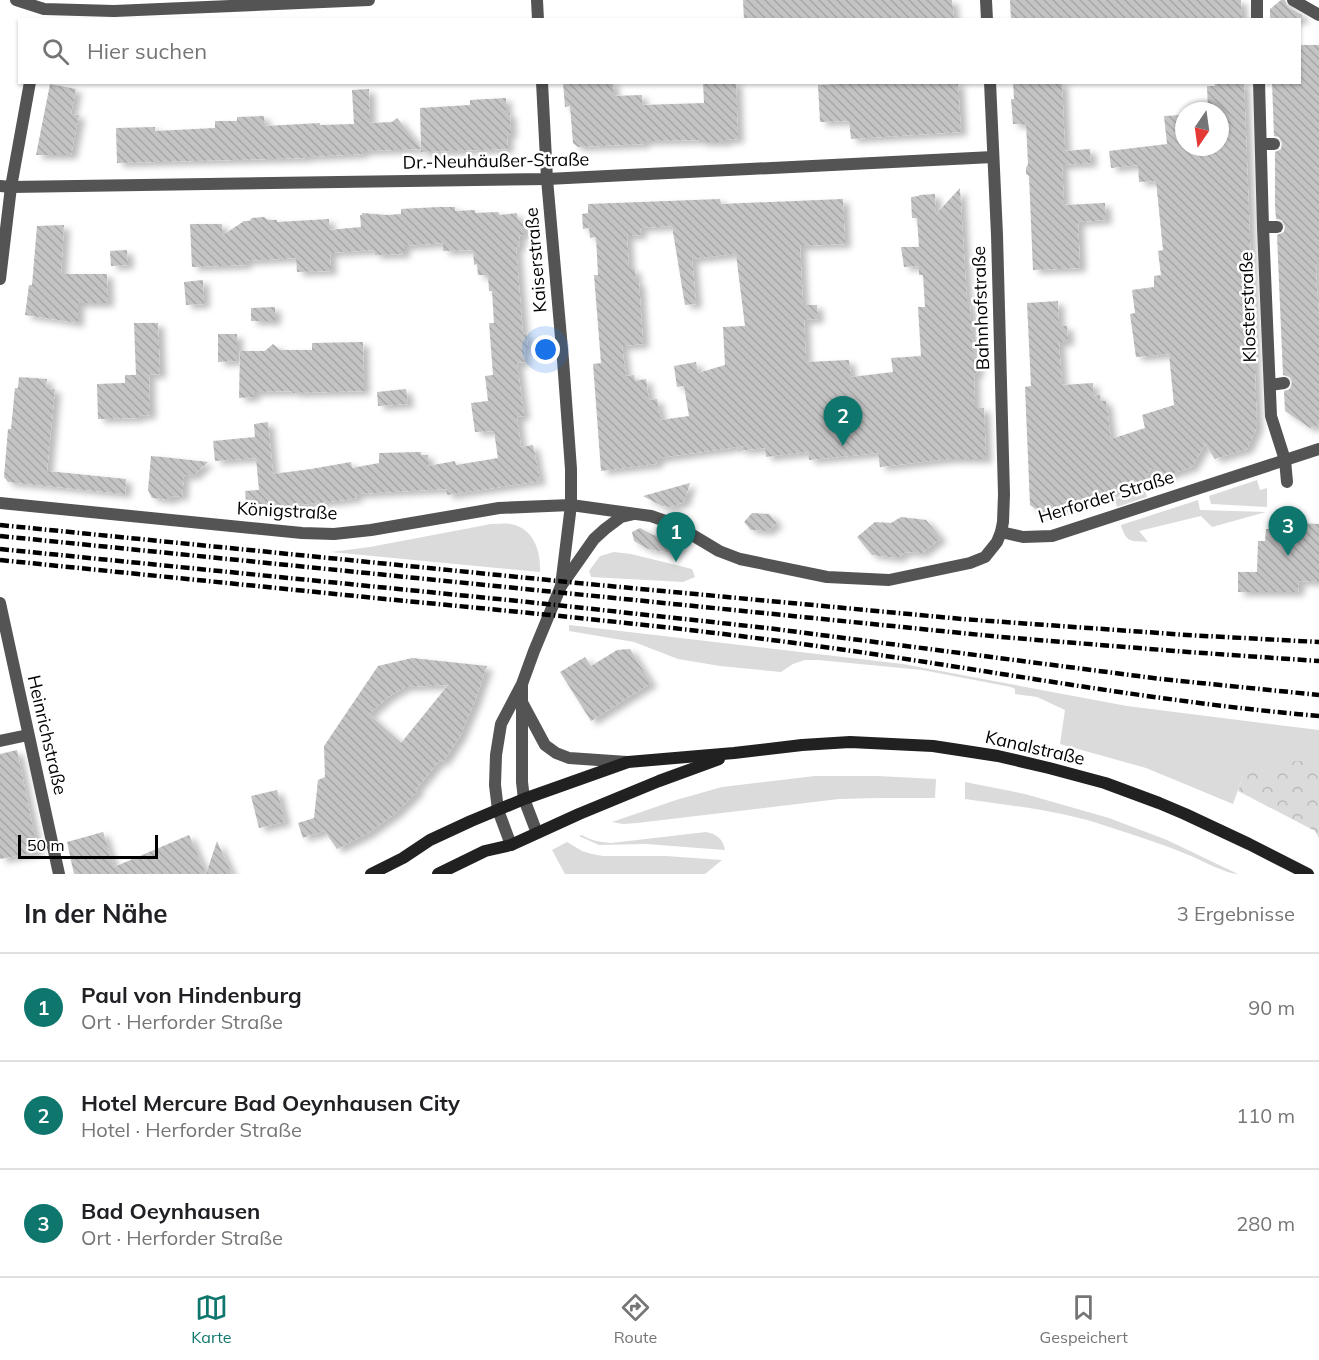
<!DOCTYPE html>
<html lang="de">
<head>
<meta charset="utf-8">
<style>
	:root { --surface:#fff; --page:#f2f2f2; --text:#202124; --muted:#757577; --line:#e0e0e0; --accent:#0f766e }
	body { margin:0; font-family:Mulish,sans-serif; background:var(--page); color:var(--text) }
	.compass { position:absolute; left:1175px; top:102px; width:54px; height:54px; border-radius:50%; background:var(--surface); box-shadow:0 2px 4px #0004; rotate:193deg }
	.scale { position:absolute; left:18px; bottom:15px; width:140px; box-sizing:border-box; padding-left:6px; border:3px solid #000; border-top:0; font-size:16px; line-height:21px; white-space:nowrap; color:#000; -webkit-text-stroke:4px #fff; paint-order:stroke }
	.you { position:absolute; left:546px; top:350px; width:21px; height:21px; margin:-15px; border:4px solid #fff; border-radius:50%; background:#1a73e8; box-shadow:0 0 0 9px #1a73e833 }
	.badge { display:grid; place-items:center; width:39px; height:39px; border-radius:50%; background:var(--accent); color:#fff; font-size:20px; font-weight:700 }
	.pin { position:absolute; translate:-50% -50px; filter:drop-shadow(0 2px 3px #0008) }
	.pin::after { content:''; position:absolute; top:32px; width:21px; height:18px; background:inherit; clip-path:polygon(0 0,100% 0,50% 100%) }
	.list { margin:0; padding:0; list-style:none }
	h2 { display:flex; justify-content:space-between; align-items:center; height:78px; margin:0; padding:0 24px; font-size:26px }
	h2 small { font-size:20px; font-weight:400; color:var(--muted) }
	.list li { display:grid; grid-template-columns:39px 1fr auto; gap:18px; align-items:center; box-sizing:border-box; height:108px; padding:0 24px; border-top:2px solid var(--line) }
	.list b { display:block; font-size:22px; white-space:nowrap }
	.list p { margin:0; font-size:20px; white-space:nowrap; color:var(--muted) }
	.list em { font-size:20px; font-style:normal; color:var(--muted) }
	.icon { flex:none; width:33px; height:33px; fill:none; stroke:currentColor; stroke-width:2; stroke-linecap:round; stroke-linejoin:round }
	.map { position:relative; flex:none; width:1319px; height:874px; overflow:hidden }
	.search { position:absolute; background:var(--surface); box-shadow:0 2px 4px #0004; left:18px; right:18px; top:18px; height:66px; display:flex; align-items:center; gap:15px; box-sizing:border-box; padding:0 21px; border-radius:0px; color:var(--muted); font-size:22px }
	.sheet { height:402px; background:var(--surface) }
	nav { display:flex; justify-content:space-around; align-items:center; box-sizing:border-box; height:84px; border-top:2px solid var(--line); background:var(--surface); font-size:16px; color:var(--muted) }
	nav a { display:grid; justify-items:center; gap:3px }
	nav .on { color:var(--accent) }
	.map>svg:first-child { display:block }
	.grass { fill:#dbdbdb }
	.park { fill:url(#park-crowns) }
	.building { fill:url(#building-back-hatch); fill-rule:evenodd; filter:url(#shadow) }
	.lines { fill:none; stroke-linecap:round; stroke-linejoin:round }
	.street { stroke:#545454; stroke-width:12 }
	.secondary { stroke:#212121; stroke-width:12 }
	.rail { stroke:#000; stroke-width:4.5; stroke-dasharray:9 3 1.5 3; stroke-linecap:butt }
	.labels { text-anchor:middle; stroke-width:5; stroke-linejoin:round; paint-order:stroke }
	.street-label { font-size:18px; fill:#000; stroke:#fff }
</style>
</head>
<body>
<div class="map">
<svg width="1319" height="874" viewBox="0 0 1319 874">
	<defs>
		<pattern id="park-crowns" width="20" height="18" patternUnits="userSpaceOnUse" patternTransform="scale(1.5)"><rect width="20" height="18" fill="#dbdbdb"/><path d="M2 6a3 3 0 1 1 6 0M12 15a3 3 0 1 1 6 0" fill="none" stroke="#bababa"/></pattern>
		<pattern id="building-back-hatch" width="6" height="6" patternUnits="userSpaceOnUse" patternTransform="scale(1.5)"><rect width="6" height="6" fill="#c4c4c4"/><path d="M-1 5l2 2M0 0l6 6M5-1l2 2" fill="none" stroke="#a7a7a7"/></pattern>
		<filter id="shadow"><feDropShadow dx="6" dy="4" stdDeviation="3" flood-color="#0004"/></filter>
	</defs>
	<rect width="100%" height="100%" fill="#fff"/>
	<g class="grass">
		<path d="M 1257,480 L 1260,490 L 1267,488 L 1267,507 L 1211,504 L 1209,496 Z"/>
		<path d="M 1145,490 L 1147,497 L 1117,507 L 1115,500 Z"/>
		<path d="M 1198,500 L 1200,510 L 1266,512 L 1212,527 L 1201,516 L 1139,531 L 1148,542 C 1131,541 1126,543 1121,525 Z"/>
		<path d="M 491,524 C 498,524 505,523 511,524 C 534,529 541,551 540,572 L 331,552 L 370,547 Z"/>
		<path d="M 614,552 L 631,554 L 692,569 L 695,577 L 683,582 L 591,577 L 589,571 L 600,556 Z"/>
		<path d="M 569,625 L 903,664 L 1127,706 L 1319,730 L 1319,761 L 1243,776 L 1233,804 L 1146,768 L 1060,744 L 1065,710 L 1037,697 L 1015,694 L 1015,689 L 1011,687 L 922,670 L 818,660 L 805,660 L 793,664 L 781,672 L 720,666 L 678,659 L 634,642 L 569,631 Z"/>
		<path d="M 815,776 L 877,776 L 936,779 L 935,798 L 881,798 L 839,799 L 637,823 L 623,824 L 612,822 L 676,800 L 722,787 Z"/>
		<path d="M 965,782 L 1025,794 L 1109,818 L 1167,840 L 1238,874 C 1227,874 1203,861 1191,856 C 1165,845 1137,836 1109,827 C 1063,811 1014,806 965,799 Z"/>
		<path d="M 706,832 C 717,834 723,839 725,850 L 646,844 L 599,845 L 579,836 L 582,835 C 592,841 600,842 611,843 Z"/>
		<path d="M 567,842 L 582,851 L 592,854 L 603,856 L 666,856 L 722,860 L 705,874 L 565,874 L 552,850 Z"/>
	</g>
	<path class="park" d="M 1319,760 L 1319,838 L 1315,831 L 1238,791 L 1243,776 L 1281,762 Z"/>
	<g class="building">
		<path d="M 743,0 L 952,0 L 954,20 L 744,20 Z"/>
		<path d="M 1010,0 L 1241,0 L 1242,20 L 1011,20 Z"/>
		<path d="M 1281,0 L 1285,0 L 1288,7 L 1302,15 L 1302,20 L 1270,20 L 1270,9 Z"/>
		<path d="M 1299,45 L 1319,45 L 1319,259 L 1317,259 L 1316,276 L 1319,316 L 1319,425 L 1310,428 L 1285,411 L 1284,391 L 1290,389 L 1292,382 L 1290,377 L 1283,375 L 1277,235 L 1284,232 L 1285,226 L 1282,220 L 1276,219 L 1275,204 L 1275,152 L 1281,149 L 1282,143 L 1279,137 L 1274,136 L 1272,82 L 1299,82 Z"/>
		<path d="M 563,82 L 613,82 L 614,96 L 642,95 L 642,105 L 704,103 L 703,82 L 736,82 L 738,139 L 725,140 L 726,142 L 700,142 L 700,140 L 644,141 L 644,144 L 578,147 L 573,143 L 570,106 L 565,107 Z"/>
		<path d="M 840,82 L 958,82 L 961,132 L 851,139 L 849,121 L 820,122 L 818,85 L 840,84 Z"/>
		<path d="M 1013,82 L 1062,82 L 1065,151 L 1090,149 L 1091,163 L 1062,165 L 1064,205 L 1105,203 L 1106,220 L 1078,222 L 1080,268 L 1033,270 L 1029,176 L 1026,174 L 1026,168 L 1028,164 L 1026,124 L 1013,124 L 1011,99 L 1014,99 Z"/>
		<path d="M 1215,82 L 1244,82 L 1257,427 L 1247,449 L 1215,459 L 1205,444 L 1192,467 L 1165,476 L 1151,468 L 1144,482 L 1044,515 L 1030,505 L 1025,387 L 1031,386 L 1027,303 L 1058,301 L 1059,326 L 1067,326 L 1068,342 L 1059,342 L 1062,385 L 1093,383 L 1093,396 L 1100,395 L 1100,401 L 1106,401 L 1111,439 L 1145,428 L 1142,415 L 1174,405 L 1169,354 L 1136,357 L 1130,314 L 1135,313 L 1132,290 L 1154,287 L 1154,276 L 1161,275 L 1158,251 L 1163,250 L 1156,181 L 1139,182 L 1138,165 L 1111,168 L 1109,151 L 1167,144 L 1164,116 L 1184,115 L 1184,147 L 1220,147 L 1220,111 L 1208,111 L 1207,86 L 1215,86 Z"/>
		<path d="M 50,84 L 76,89 L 71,114 L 79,115 L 71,155 L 36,155 Z"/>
		<path d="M 369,89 L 370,123 L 392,122 L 397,118 L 421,148 L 420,108 L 470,105 L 470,100 L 506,98 L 506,113 L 510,113 L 511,134 L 507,135 L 508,149 L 421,152 L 421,149 L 363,151 L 363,154 L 306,157 L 306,158 L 117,163 L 116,128 L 155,127 L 155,131 L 215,128 L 215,121 L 237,121 L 237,117 L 264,116 L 265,126 L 320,123 L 320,125 L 354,124 L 352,90 Z"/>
		<path d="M 960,188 L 967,302 L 970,305 L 973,355 L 977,357 L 978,372 L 974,375 L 975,408 L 984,408 L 986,459 L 949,459 L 880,467 L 878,453 L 809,460 L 808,452 L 766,457 L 765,448 L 737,451 L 745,446 L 659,458 L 656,464 L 601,471 L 593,364 L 601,363 L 594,275 L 598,275 L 596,237 L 590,238 L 589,228 L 583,229 L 582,214 L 588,213 L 588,204 L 720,199 L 721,204 L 843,199 L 845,244 L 800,246 L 803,305 L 817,305 L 818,319 L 804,320 L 806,362 L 849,360 L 851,377 L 893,372 L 891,358 L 921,356 L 918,307 L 925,307 L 923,275 L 919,275 L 919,266 L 904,267 L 901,247 L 919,247 L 917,218 L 912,218 L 911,197 L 919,196 L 919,195 L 935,194 L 936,214 ZM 672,226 L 685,305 L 696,304 L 692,259 L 736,254 L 745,326 L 723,327 L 725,365 L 698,373 L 696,362 L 674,366 L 677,387 L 684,386 L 689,416 L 661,420 L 657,399 L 649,400 L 646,379 L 635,381 L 634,375 L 626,376 L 622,346 L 643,344 L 639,282 L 636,282 L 635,269 L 629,269 L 627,236 L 641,235 L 640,228 Z"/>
		<path d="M 439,207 L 455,207 L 455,211 L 475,210 L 475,213 L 498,212 L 500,215 L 517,213 L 518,220 L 524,225 L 524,235 L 519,236 L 520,246 L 516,247 L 523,334 L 527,333 L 528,349 L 524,349 L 525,362 L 517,363 L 524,416 L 517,417 L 521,447 L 533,445 L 540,481 L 447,495 L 446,489 L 356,494 L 357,498 L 344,500 L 291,506 L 291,508 L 247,512 L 245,491 L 259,490 L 256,458 L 215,461 L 213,441 L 255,437 L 254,424 L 268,422 L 273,474 L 311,469 L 351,462 L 352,468 L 379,463 L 379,453 L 421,452 L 421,455 L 428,455 L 428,466 L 455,461 L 456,465 L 498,458 L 494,431 L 475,432 L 471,403 L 488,401 L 485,376 L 493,375 L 489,323 L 494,323 L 492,291 L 489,291 L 488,275 L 478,275 L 477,264 L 474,265 L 473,250 L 443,251 L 443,243 L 404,246 L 404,254 L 375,255 L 374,250 L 330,253 L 331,271 L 297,272 L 296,258 L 245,261 L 246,265 L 192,267 L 190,224 L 222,224 L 223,235 L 244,221 L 249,221 L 252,218 L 264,217 L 268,220 L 277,220 L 277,222 L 329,219 L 329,230 L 361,227 L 360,215 L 362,215 L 362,213 L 387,215 L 401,214 L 401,209 Z"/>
		<path d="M 64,225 L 61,274 L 107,274 L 108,303 L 78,303 L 78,323 L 25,315 L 29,285 L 32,285 L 37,226 Z"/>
		<path d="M 127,250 L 128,265 L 111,266 L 110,251 Z"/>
		<path d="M 203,280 L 204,304 L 186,305 L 184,282 Z"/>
		<path d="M 275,307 L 275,321 L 251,321 L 251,308 Z"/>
		<path d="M 134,323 L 158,323 L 160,374 L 144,375 L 149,375 L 150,415 L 138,416 L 138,418 L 98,419 L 97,384 L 125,383 L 125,375 L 136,375 Z"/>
		<path d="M 218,334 L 237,334 L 237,361 L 218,362 Z"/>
		<path d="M 363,342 L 364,391 L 293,393 L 293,391 L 254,392 L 254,397 L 239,398 L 240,351 L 265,351 L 273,344 L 280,350 L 312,350 L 312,343 Z"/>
		<path d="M 19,377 L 47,379 L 46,388 L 55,389 L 47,471 L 126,479 L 125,494 L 8,482 L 4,477 L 8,429 L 11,429 L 15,388 L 18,388 Z"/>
		<path d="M 406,389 L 408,404 L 378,406 L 377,392 Z"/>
		<path d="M 151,456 L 163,457 L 208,462 L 193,476 L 184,475 L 182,497 L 172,496 L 172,500 L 152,498 L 148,490 Z"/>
		<path d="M 690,483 L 684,502 L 671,507 L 662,506 L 643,496 Z"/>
		<path d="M 752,513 L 769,514 L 777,523 L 768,531 L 751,530 L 744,522 Z"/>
		<path d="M 901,517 L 926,520 L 941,538 L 922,553 L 905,552 L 898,558 L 872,555 L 857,537 L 875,522 L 891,523 Z"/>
		<path d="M 1299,523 L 1319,524 L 1319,582 L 1299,581 L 1298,592 L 1238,592 L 1238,572 L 1257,572 L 1258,541 L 1265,541 L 1266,529 L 1299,529 Z"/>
		<path d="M 640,528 L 653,535 L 675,538 L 681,548 L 672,553 L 648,549 L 634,541 L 632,532 Z"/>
		<path d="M 630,649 L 651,683 L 591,721 L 560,672 L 585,657 L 591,666 L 617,650 Z"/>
		<path d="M 412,658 L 487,666 L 475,701 L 460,736 L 443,762 L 440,760 L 416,789 L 418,791 L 396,813 L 367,834 L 337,849 L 324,830 L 315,835 L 313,834 L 303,838 L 298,823 L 314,818 L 318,780 L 325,777 L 324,746 L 378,666 ZM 448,685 L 401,743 L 369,714 L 388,697 L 405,687 Z"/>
		<path d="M 17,750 L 38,852 L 0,859 L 0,754 Z"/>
		<path d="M 277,790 L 285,822 L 259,828 L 251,796 Z"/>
		<path d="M 103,832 L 114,867 L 189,835 L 206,874 L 217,841 L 232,874 L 74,874 L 67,842 Z"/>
	</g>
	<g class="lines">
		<g class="street">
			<path d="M 16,0 L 44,9 L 114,11 L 369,0"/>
			<path d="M 537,0 L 538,20"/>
			<path d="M 986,0 L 987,20"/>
			<path d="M 1257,0 L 1257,20"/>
			<path d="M 1293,0 L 1319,15"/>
			<path d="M 542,82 L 547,179 L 563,360 L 571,469 L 571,505 L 561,586"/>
			<path d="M 1259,82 L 1263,227 L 1271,416 L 1285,460 L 1287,482"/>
			<path d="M 1261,144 L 1274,144"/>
			<path d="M 0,186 L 11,187 L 547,179 L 993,157"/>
			<path d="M 1263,227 L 1277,227"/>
			<path d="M 0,279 L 11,187 L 30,82"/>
			<path d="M 1270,385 L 1284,383"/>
			<path d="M 0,503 L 302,533 L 334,534 L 371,530 L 499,508 L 571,505 L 651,516 L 674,524 L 719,551 L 740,559 L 827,577 L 889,580 L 970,563 L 985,557 L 997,542 L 1001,532 L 1003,522 L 1004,494 L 997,235 L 990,82"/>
			<path d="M 1001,532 L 1023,537 L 1052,536 L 1319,449"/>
			<path d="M 0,603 L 59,874"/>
			<path d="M 522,686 L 522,782 L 524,799 L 537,833"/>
			<path d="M 523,704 L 545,745 L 556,753 L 569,758 L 627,762"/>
			<path d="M 0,741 L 28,735"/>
			<path d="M 511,845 L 498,810 L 495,785 L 496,755 L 501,724 L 522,684 L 534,651 L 561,586 L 594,539 L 605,529 L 621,517 L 634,514"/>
		</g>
		<g class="secondary">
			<path d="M 371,874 L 403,858 L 430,840 L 471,821 L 524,799 L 628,762 L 734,753 L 802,745 L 850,742 L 933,746 L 998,756 L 1049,768 L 1105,783 L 1159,803 L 1185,814 L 1249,844 L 1308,874"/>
			<path d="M 438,874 L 485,851 L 511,845 L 579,814 L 659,781 L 719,759"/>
		</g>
		<g class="rail">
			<path d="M 0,525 L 588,584 L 962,619 L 1187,635 L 1319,642"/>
			<path d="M 0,536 L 1001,637 L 1188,652 L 1319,661"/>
			<path d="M 0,549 L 528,602 L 767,628 L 1161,679 L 1319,695"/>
			<path d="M 0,560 C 128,573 257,586 385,599 C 511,611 638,623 764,639 C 949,662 1133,700 1319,716"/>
		</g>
	</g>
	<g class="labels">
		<g class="street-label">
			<text transform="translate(496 161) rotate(-1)" y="6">Dr.-Neuhäußer-Straße</text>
			<text transform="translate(536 260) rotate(-95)" y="6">Kaiserstraße</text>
			<text transform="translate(1248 307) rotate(-92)" y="6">Klosterstraße</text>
			<text transform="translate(981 308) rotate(-92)" y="6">Bahnhofstraße</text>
			<text transform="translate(1106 497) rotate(-17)" y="6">Herforder Straße</text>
			<text transform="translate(287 511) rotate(3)" y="6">Königstraße</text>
			<text transform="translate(47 735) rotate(77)" y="6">Heinrichstraße</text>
			<text transform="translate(1035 748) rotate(13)" y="6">Kanalstraße</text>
		</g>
	</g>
</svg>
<svg class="compass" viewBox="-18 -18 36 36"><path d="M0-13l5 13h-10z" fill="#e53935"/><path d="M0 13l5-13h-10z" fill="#757577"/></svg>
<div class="scale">50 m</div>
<div class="you"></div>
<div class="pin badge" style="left:676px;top:562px">1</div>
<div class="pin badge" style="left:843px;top:446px">2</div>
<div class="pin badge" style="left:1288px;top:556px">3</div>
<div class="search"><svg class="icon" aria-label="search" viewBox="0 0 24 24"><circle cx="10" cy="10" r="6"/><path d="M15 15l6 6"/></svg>Hier suchen</div>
</div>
<section class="sheet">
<h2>In der Nähe<small>3 Ergebnisse</small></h2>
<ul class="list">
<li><span class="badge">1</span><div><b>Paul von Hindenburg</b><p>Ort · Herforder Straße</p></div><em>90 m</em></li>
<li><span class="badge">2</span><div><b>Hotel Mercure Bad Oeynhausen City</b><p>Hotel · Herforder Straße</p></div><em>110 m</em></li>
<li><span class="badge">3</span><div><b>Bad Oeynhausen</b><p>Ort · Herforder Straße</p></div><em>280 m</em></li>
</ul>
</section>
<nav>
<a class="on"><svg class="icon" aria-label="map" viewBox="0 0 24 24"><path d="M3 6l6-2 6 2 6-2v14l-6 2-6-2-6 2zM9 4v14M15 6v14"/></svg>Karte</a>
<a><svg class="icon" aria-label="directions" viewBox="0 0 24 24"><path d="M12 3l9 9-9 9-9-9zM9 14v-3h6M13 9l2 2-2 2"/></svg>Route</a>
<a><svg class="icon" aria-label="saved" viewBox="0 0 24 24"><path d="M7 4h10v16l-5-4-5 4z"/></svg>Gespeichert</a>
</nav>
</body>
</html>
